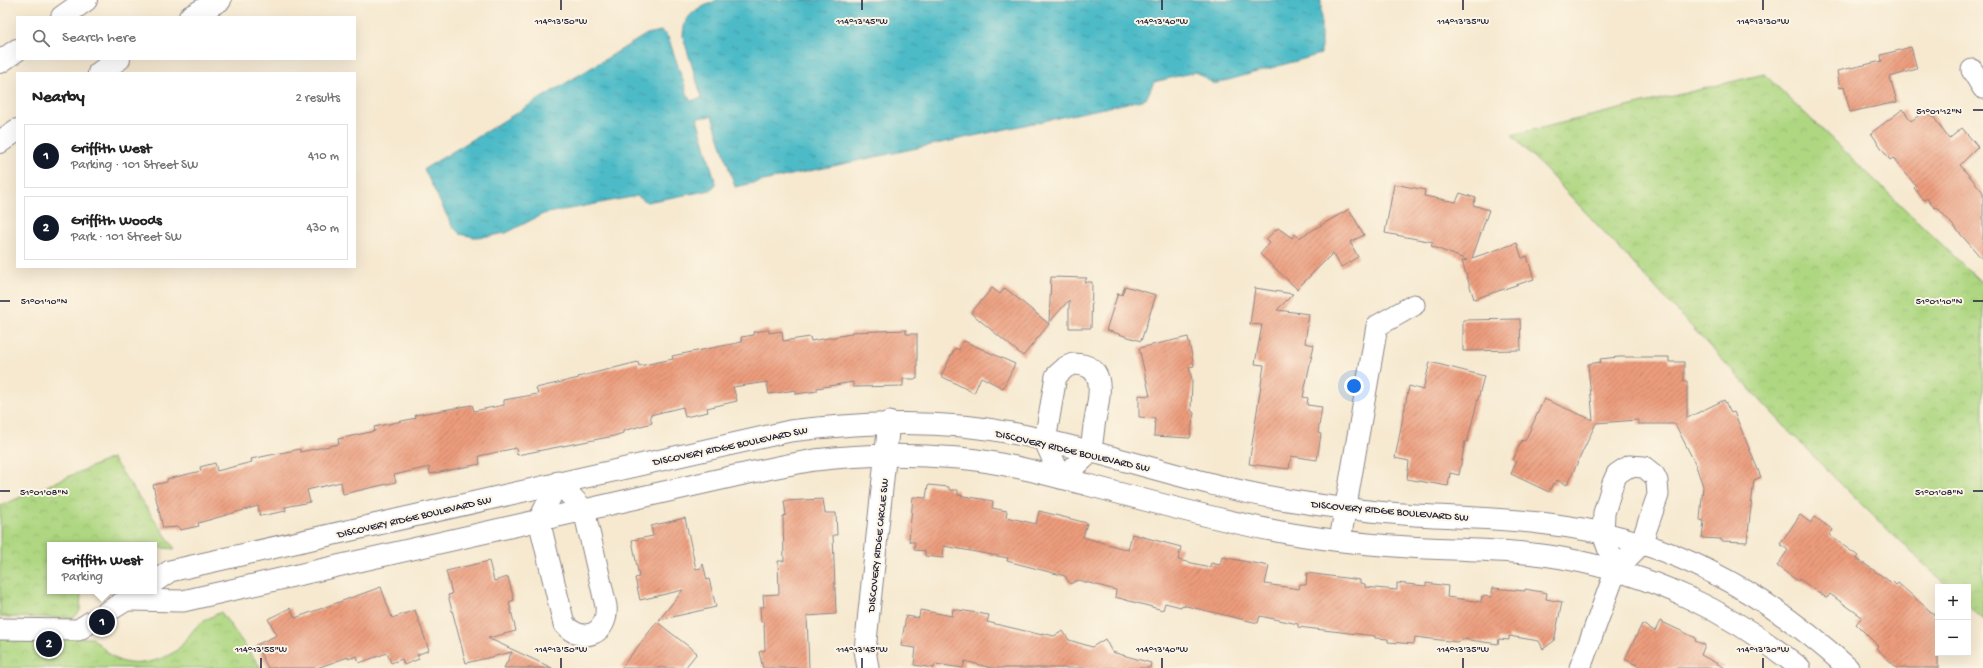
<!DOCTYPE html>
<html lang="en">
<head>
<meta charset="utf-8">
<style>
	:root { --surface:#fff; --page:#f2f2f2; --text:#222; --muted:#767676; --line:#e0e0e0; --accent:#111827 }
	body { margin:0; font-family:"Gochi Hand",sans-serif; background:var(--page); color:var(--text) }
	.controls { position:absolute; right:12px; bottom:12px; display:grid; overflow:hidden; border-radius:0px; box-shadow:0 4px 16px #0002 }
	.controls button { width:36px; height:36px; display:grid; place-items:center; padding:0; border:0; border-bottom:1px solid var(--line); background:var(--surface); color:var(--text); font:20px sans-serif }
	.you { position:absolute; left:1354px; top:386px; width:14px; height:14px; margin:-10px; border:3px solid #fff; border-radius:50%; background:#1a73e8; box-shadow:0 0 0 6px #1a73e833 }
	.badge { display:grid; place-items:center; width:26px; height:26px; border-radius:50%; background:var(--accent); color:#fff; font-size:13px; font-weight:700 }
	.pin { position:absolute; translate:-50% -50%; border:2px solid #fff; box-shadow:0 1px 4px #0006 }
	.popup { position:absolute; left:47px; top:542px; width:110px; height:52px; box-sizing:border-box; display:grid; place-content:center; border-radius:0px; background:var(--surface); filter:drop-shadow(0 1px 3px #0005); font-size:13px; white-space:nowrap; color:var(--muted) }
	.popup b { font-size:15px; color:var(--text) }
	.popup::after { content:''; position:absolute; left:50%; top:100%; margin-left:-8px; border:8px solid transparent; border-top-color:var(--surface) }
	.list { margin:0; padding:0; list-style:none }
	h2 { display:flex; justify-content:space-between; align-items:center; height:52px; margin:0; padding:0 16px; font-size:17px }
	h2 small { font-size:13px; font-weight:400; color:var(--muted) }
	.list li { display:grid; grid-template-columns:26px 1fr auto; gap:12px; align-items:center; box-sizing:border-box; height:64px; margin:0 8px 8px; padding:0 8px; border:1px solid var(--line); border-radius:0px }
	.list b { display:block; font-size:15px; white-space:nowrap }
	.list p { margin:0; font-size:13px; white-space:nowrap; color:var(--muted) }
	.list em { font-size:13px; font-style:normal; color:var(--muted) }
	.icon { flex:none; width:22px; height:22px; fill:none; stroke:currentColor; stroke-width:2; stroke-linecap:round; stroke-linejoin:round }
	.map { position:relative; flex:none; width:1983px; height:668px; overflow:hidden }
	.search { position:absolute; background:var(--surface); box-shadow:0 4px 16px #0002; left:16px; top:16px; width:340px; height:44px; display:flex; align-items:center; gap:10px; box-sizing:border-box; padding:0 14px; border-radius:0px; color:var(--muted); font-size:15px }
	.panel { position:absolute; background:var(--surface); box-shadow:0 4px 16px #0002; left:16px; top:72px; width:340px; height:196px; border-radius:0px }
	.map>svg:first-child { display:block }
	.park { fill:url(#park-crowns); stroke:#687c5e }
	.water { fill:url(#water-ripples); stroke:#386e81 }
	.building { fill:url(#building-hatch) }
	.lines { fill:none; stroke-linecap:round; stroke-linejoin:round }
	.street-casing { stroke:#8c8686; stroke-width:23 }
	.highway-casing { stroke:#8c8686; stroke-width:24 }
	.street { stroke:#fff; stroke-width:21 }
	.highway { stroke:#fff; stroke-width:22 }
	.ticks { fill:none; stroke:#22223b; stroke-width:1.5 }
	.labels { text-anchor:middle; stroke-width:4; stroke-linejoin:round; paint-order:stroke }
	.street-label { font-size:11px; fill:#22223b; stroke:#fcf5e5 }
	.ticks-label { font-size:10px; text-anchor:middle; fill:#22223b; stroke:#fcf5e5; stroke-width:4; stroke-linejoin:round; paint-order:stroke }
</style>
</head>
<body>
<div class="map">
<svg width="1983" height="668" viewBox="0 0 1983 668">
	<defs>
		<pattern id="park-crowns" width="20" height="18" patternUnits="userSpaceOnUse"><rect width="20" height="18" fill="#afd782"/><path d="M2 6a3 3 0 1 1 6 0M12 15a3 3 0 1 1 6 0" fill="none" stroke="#96b871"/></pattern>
		<pattern id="water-ripples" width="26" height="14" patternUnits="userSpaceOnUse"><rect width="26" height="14" fill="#4ebbc7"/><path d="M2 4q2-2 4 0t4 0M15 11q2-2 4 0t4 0" fill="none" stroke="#4098a3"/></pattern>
		<pattern id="building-hatch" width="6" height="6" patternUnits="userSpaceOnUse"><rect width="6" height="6" fill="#ec9c7c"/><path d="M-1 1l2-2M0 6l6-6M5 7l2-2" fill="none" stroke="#bf7f67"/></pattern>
	</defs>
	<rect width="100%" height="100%" fill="#fcf5e5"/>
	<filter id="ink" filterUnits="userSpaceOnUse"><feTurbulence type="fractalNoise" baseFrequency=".025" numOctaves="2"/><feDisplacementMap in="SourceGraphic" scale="8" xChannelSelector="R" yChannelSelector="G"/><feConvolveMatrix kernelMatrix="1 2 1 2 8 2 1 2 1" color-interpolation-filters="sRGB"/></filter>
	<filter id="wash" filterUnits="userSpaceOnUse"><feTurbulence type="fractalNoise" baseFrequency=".012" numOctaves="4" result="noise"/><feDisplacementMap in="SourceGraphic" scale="16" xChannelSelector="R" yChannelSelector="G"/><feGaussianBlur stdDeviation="0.9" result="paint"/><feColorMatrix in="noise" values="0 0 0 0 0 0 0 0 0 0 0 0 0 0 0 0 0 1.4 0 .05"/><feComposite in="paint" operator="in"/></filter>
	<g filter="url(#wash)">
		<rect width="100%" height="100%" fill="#f6e9d0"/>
		<g class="park">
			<path d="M 1764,74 L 1983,284 L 1983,620 L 1968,606 L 1968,587 L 1948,587 C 1905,546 1862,506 1821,464 C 1716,356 1617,243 1512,135 Z"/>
			<path d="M 112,458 L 175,549 L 154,547 L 154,545 L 50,545 L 50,591 L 81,591 L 80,611 L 73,618 L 0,617 L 0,506 Z"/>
			<path d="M 221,612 L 261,668 L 0,668 L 0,637 L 93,638 C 101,646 108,654 118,660 C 135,668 163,661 177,650 C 185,643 190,633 197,626 C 204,620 213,616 221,612 Z"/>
		</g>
		<path class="water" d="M 717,0 L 1321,0 L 1321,54 L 1214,84 L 1196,72 L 1154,82 L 1146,99 L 735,187 L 712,116 L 697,118 L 716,184 L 711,190 L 647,202 L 637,196 L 543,214 L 506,233 L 489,236 L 474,237 L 460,234 L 452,226 L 424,169 L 647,34 L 661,31 L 668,37 L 690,101 L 702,98 L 683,37 C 683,13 698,9 717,0 Z"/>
		<g id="blocks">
			<g class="building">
				<path d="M 1911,47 L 1917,69 L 1890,77 L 1897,102 L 1850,112 L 1844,87 L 1840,88 L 1837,71 L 1882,61 L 1881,55 Z"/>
				<path d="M 1903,109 L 1911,121 L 1928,109 L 1949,139 L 1962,128 L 1978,147 L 1960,165 L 1983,192 L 1983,260 L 1937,207 L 1935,208 L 1927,198 L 1924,200 L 1914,188 L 1916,186 L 1893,158 L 1890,160 L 1871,133 Z"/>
				<path d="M 1394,184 L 1425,190 L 1424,196 L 1456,202 L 1460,193 L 1476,198 L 1473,205 L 1489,210 L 1472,258 L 1517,243 L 1522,258 L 1527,256 L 1534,279 L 1474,299 L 1462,261 L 1467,260 L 1431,246 L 1433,242 L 1385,233 Z"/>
				<path d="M 1349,209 L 1364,235 L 1350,242 L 1358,257 L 1341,267 L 1333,253 L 1297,289 L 1260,254 L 1270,243 L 1266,239 L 1278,228 L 1292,238 L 1295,234 L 1299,238 Z"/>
				<path d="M 1051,277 L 1087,278 L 1084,282 L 1092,282 L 1091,328 L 1069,328 L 1069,300 L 1049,323 Z"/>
				<path d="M 1125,286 L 1156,295 L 1141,341 L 1106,330 L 1118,293 L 1122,295 Z"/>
				<path d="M 992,288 L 1000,294 L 1005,288 L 1049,324 L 1023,356 L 971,313 Z"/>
				<path d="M 1255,288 L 1293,294 L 1277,310 L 1309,314 L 1305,343 L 1314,345 L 1303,397 L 1308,398 L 1307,405 L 1322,407 L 1318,433 L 1321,434 L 1317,460 L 1291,456 L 1289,469 L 1249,464 L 1264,365 L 1255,364 L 1262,325 L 1250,324 Z"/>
				<path d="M 1520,319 L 1521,350 L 1463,351 L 1463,320 Z"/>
				<path d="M 769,330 L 769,333 L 782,331 L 783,341 L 810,337 L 811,341 L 851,334 L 851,332 L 906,330 L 906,334 L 917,334 L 917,379 L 903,379 L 903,386 L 853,387 L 853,382 L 817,388 L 817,391 L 796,394 L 796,390 L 769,394 L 767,382 L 733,387 L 737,401 L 707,408 L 708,412 L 685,417 L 683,407 L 650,415 L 652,423 L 623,431 L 623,433 L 614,436 L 517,455 L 516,448 L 479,456 L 480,464 L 430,474 L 429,467 L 394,475 L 396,482 L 343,494 L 341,482 L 307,490 L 310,502 L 285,507 L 286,511 L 260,516 L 258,506 L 198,523 L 199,526 L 180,530 L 179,527 L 163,528 L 153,485 L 167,482 L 167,479 L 201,471 L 200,467 L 215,463 L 217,471 L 252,462 L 251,459 L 300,449 L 300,452 L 339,444 L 338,439 L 375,431 L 374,427 L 416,418 L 415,415 L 472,405 L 474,411 L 504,405 L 504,400 L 538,394 L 536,388 L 579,378 L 578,377 L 638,362 L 639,366 L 673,359 L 672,356 L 742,342 L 741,337 L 754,335 L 753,332 Z"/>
				<path d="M 1188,337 L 1194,366 L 1189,367 L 1192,380 L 1191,410 L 1194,413 L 1190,438 L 1154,436 L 1155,418 L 1139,417 L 1139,395 L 1150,396 L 1139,348 Z"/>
				<path d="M 964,341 L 1015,364 L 1003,388 L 981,377 L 974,393 L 941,376 L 955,348 L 959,350 Z"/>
				<path d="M 1619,357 L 1669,357 L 1669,362 L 1684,362 L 1684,381 L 1687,381 L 1687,418 L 1724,400 L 1731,413 L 1734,412 L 1761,477 L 1754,480 L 1747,542 L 1721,541 L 1721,539 L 1702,538 L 1704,521 L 1700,520 L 1703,486 L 1695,463 L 1675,424 L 1638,424 L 1638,420 L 1596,423 L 1567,485 L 1557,480 L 1555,485 L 1553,483 L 1549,492 L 1511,474 L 1516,462 L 1513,460 L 1522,440 L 1525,441 L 1544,399 L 1593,420 L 1588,364 L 1601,362 L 1600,359 Z"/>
				<path d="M 1430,362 L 1484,376 L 1467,442 L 1465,441 L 1459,475 L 1450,473 L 1448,486 L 1407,479 L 1409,461 L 1395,458 L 1409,386 L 1423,390 Z"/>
				<path d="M 928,485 L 949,487 L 949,490 L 958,490 L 958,495 L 993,501 L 992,508 L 1007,511 L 1006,517 L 1036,524 L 1039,511 L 1087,523 L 1083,537 L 1128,550 L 1132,534 L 1181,547 L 1178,560 L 1210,567 L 1211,563 L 1220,565 L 1222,557 L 1269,566 L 1265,584 L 1299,589 L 1300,584 L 1306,585 L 1307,573 L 1360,580 L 1360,583 L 1365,584 L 1365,587 L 1397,590 L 1397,583 L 1426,586 L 1426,583 L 1448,586 L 1447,597 L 1481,602 L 1482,596 L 1491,597 L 1493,588 L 1525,591 L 1525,589 L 1547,593 L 1546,599 L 1562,602 L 1554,641 L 1543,649 L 1539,641 L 1509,636 L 1509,640 L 1499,639 L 1498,644 L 1462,639 L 1457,642 L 1415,637 L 1414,644 L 1388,642 L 1388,639 L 1375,638 L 1375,636 L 1298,627 L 1298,624 L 1260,616 L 1258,623 L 1182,605 L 1181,607 L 1165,603 L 1163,610 L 1115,597 L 1116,590 L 1078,580 L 1070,584 L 1065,576 L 1007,561 L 1008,558 L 944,546 L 943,558 L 925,556 L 925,551 L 914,550 L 915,542 L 910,542 L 909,539 L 913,497 L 926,498 Z"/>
				<path d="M 823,499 L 825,513 L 836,513 L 837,535 L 833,535 L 836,614 L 807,616 L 809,668 L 763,668 L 759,652 L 765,650 L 764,622 L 761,622 L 760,607 L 764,607 L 763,595 L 779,594 L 778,561 L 784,561 L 783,516 L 786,515 L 784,501 Z"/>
				<path d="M 1800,515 L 1811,523 L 1815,517 L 1833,530 L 1829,535 L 1858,556 L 1856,558 L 1892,583 L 1893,582 L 1896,585 L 1898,583 L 1938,618 L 1938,668 L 1897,668 L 1876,648 L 1878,646 L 1856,624 L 1862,617 L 1830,594 L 1827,598 L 1799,579 L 1798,581 L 1777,566 L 1788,550 L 1780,544 Z"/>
				<path d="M 685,518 L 696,569 L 701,568 L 703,564 L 707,580 L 709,579 L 716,607 L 659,620 L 683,590 L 640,600 L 635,578 L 639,577 L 632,540 L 653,536 L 651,526 Z"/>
				<path d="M 489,561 L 494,581 L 508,577 L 514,600 L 509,602 L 516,631 L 488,638 L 552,668 L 504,668 L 512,652 L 466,663 L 448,595 L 452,594 L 446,571 Z"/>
				<path d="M 381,587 L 392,618 L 415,610 L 429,650 L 417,655 L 419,659 L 404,665 L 402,659 L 391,663 L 387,653 L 359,663 L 357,656 L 348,659 L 348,657 L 317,668 L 268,668 L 256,645 L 277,635 L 268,619 L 290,608 L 295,618 Z"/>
				<path d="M 953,609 L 989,615 L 987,622 L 1042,635 L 1042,633 L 1054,636 L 1063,631 L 1069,640 L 1092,647 L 1105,639 L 1112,652 L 1151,663 L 1150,668 L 991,668 L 965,661 L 963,668 L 935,664 L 934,668 L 914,665 L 916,648 L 901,646 L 906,616 L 919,618 L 920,610 L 952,616 Z"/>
				<path d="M 1660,621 L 1696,638 L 1695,641 L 1705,645 L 1701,655 L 1725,668 L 1642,668 L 1625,659 L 1642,624 L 1655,631 Z"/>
				<path d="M 657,622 L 697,653 L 685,668 L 621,668 Z"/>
			</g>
		</g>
	</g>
	<g filter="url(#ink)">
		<use href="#blocks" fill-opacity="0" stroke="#8c8686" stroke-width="1"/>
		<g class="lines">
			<defs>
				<g id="street">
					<path d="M 1972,70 L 1983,88"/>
					<path d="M 1073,364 C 1109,364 1099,397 1095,420 C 1093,430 1093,442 1090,451 C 1087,458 1067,472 1061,478 L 1045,441 L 1056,376 L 1066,367 Z"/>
					<path d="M 558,482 L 584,510 L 606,606 C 609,634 582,645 564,624 L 539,520 Z"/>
					<path d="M 1340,540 L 1377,326 L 1414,305"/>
					<path d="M 154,582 L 170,571 L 790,431 C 866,422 942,419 1017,434 C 1108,452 1196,485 1287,500 C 1329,507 1372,512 1415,515 C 1491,519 1567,520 1640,543 C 1719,568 1788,613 1848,668"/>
					<path d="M 129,600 L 183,601 L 739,475 C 764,470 790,464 815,460 C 863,454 911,454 959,458 C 1002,462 1046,474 1088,485 C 1149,501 1209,518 1271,530 C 1316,539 1362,544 1408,547 C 1459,550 1511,549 1562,558 C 1654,575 1728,610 1800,668"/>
					<path d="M 0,629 L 78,630 L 141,591"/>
					<path d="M 868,668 L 865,650 L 889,422"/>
					<path d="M 1580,668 L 1616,570 L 1641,544 L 1658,495 L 1657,481 L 1654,475 L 1644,467 L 1629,466 L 1617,474 L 1613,483 L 1604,513 L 1603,534 L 1616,570"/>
				</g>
				<g id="highway">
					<path d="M 62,17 L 86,0"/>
					<path d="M 190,17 L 220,0"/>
					<path d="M 0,62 L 17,50"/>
					<path d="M 99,73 L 119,59"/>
					<path d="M 0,142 L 17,130"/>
				</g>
			</defs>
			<use href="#street" class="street-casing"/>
			<use href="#highway" class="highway-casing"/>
			<use href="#street" class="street"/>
			<use href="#highway" class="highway"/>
		</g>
	</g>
	<path class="ticks" d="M 561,0 L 561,10M 862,0 L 862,10M 1162,0 L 1162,10M 1463,0 L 1463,10M 1763,0 L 1763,10M 1973,110 L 1983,110M 0,301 L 10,301M 1973,301 L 1983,301M 0,491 L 10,491M 1973,491 L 1983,491M 261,658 L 261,668M 561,658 L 561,668M 862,658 L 862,668M 1162,658 L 1162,668M 1463,658 L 1463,668M 1763,658 L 1763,668"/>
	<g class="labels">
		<g class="street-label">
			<text transform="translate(730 445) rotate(-12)" y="4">DISCOVERY RIDGE BOULEVARD SW</text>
			<text transform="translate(1073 450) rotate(13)" y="4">DISCOVERY RIDGE BOULEVARD SW</text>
			<text transform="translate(1390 510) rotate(5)" y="4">DISCOVERY RIDGE BOULEVARD SW</text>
			<text transform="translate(414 516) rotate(-13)" y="4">DISCOVERY RIDGE BOULEVARD SW</text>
			<text transform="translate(877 545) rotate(-84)" y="4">DISCOVERY RIDGE CIRCLE SW</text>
		</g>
	</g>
	<g class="ticks-label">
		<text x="561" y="24">114°13'50"W</text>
		<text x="862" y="24">114°13'45"W</text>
		<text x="1162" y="24">114°13'40"W</text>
		<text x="1463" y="24">114°13'35"W</text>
		<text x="1763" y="24">114°13'30"W</text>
		<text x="1939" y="114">51°01'12"N</text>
		<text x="44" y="304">51°01'10"N</text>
		<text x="1939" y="304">51°01'10"N</text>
		<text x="44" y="495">51°01'08"N</text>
		<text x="1939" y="495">51°01'08"N</text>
		<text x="261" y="652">114°13'55"W</text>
		<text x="561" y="652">114°13'50"W</text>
		<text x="862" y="652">114°13'45"W</text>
		<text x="1162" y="652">114°13'40"W</text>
		<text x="1463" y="652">114°13'35"W</text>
		<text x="1763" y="652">114°13'30"W</text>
	</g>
</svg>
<div class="controls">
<button>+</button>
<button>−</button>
</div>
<div class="you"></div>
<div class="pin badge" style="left:102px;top:622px">1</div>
<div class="popup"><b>Griffith West</b>Parking</div>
<div class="pin badge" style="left:49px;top:644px">2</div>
<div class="search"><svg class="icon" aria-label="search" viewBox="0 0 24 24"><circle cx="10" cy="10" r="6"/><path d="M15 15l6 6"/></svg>Search here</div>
<section class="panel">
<h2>Nearby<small>2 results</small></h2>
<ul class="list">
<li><span class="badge">1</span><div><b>Griffith West</b><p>Parking · 101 Street SW</p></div><em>410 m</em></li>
<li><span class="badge">2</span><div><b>Griffith Woods</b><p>Park · 101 Street SW</p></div><em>430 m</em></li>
</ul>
</section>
</div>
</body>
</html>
